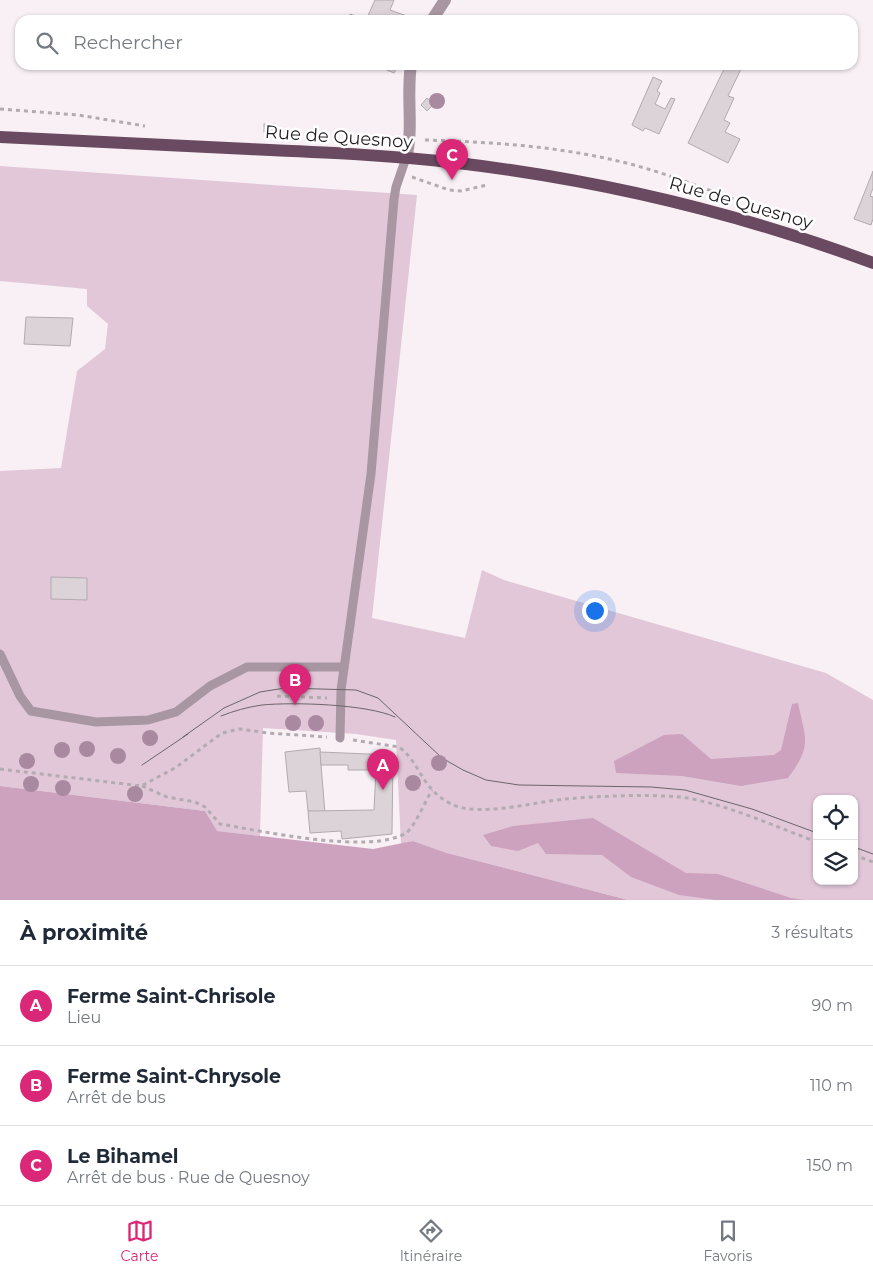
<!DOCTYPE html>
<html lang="fr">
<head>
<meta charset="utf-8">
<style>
	:root { --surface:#fff; --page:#f6f6f7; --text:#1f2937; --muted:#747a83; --line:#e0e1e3; --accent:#db2777 }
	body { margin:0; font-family:Montserrat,sans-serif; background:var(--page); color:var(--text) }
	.controls { position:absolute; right:15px; bottom:15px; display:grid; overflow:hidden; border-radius:10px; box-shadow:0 1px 4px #0004 }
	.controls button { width:45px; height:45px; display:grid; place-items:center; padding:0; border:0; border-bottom:1px solid var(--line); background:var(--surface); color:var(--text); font:25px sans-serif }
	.you { position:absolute; left:594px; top:610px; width:18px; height:18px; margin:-12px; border:4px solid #fff; border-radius:50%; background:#1a73e8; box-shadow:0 0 0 8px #1a73e833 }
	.badge { display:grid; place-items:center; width:32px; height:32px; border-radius:50%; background:var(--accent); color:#fff; font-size:16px; font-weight:700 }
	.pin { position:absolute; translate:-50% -41px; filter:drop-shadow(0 1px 2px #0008) }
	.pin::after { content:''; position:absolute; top:26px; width:18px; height:15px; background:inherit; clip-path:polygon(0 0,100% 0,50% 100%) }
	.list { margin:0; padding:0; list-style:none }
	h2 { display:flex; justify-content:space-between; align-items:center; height:65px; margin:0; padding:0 20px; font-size:21px }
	h2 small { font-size:16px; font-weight:400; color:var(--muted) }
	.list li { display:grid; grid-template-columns:32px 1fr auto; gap:15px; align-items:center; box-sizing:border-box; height:80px; padding:0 20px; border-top:1px solid var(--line) }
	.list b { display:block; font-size:19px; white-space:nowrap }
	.list p { margin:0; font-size:16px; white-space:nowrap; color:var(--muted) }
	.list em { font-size:16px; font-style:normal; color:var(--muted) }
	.icon { flex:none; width:28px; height:28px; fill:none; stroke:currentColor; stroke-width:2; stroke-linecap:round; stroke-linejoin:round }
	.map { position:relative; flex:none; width:873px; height:900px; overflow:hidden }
	.search { position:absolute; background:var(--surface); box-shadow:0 1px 4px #0004; left:15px; right:15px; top:15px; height:55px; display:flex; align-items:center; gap:12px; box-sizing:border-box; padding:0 18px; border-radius:15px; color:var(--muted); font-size:19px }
	.sheet { height:305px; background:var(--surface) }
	nav { display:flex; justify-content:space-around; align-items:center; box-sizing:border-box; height:70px; border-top:1px solid var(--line); background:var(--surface); font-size:14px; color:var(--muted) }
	nav a { display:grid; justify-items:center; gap:2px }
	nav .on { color:var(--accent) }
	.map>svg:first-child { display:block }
	.green { fill:#e2c7d9; fill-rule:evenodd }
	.water { fill:#cca2be }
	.building { fill:#dcd3d9; stroke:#b2aaaf }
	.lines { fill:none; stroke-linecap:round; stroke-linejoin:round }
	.path { stroke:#b2acb0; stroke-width:3; stroke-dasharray:4 4; stroke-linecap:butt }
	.lane { stroke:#a896a2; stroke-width:9 }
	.street { stroke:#a896a2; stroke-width:12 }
	.primary { stroke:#694a60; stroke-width:12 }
	.tram { stroke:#6b6669; stroke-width:1 }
	.tree { fill:#a989a0 }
	.labels { text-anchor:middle; stroke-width:5; stroke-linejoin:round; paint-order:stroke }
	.street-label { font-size:18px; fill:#211e20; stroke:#fff }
</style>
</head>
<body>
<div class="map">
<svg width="873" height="900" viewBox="0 0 873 900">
	<rect width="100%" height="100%" fill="#f8f0f5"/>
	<path class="green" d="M 0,166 L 417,195 L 372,618 L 465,638 L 482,570 L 504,580 L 826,673 L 873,700 L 873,900 L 628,900 L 447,853 L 413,841 L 401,844 L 396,740 L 356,734 L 263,728 L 260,836 L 216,831 L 205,811 L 0,786 L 0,471 L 61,468 L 77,371 L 105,349 L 108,324 L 87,306 L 87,289 L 0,281 ZM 817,799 L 854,799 L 854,881 L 817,881 Z"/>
	<g class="water">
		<path d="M 798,703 C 806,741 812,745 788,778 L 741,786 L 682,776 L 616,773 L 614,761 L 664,735 L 682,734 L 711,759 L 774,755 L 781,750 L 792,704 Z"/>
		<path d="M 0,786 L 205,811 L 217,831 L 373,849 L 413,841 L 447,853 L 628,900 L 0,900 Z"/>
		<path d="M 593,818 L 686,873 L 718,874 L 791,898 L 804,900 L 716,900 L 679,895 L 631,877 L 602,855 L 546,854 L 538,843 L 518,851 L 491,846 L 483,835 L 513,826 Z"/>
	</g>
	<g class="building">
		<path d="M 375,0 L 394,0 L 390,10 L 418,20 L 366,20 Z"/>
		<path d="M 350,14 L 366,20 L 348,20 Z"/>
		<path d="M 375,65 L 398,65 L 394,73 Z"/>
		<path d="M 726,65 L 743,65 L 728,96 L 734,98 L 724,120 L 730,123 L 725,132 L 740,139 L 728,163 L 688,143 Z"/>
		<path d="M 653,77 L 662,81 L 657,91 L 660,93 L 655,104 L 665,109 L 671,98 L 675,99 L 659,134 L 645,128 L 643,131 L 632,125 Z"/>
		<path d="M 427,98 L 434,104 L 427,111 L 421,105 Z"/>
		<rect x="264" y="124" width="11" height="8"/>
		<path d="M 873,171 L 873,188 L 870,196 L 873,197 L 873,219 L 871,225 L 854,219 Z"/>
		<path d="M 26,317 L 73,318 L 70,346 L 24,344 Z"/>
		<path d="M 51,577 L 87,578 L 87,600 L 51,599 Z"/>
		<path d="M 320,748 L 321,765 L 325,813 L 308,811 L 306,791 L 289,792 L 285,752 Z"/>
		<path d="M 320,752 L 393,755 L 392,834 L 342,839 L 341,831 L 310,833 L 308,811 L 374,810 L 376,770 L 348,770 L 348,765 L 321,765 Z"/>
	</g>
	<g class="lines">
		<g class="path">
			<path d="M 0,109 L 78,115 L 145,126"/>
			<path d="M 425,140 C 491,142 557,146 622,162 C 660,171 697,186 734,199"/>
			<path d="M 412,177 L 449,190 L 461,191 L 487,185"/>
			<path d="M 277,696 L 327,698"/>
			<path d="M 353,740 L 399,747 C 422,764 421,792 456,806 C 485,816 534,802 565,799 C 601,796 644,794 680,797 C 722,802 776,827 817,842"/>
			<path d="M 0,769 L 141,786 L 175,768 L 222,733 L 240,729 L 268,733 L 327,737"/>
			<path d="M 142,786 L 167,797 L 195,802 L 205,807 L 220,824 C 262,831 370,855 406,833 C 414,828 426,800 432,790"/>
			<path d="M 854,855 L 873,862"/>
		</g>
		<g class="lane">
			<path d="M 0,654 L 20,696 L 31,711 L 96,722 L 148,720 L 176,712 L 210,686 L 247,667 L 344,667"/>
			<path d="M 340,738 L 341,690 L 371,474 L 394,199 L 396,187 L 406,158"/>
		</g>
		<g class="street">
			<path d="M 432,20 L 445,0"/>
			<path d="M 406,158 C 414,128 406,96 411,65"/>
		</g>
		<path class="primary" d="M 0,137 C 83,141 166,145 249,149 C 319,152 389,155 458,163 C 600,180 739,213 873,263"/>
		<g class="tram">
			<path d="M 221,716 C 234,711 247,707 262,705 C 293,702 367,704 395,717"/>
			<path d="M 183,737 L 224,708 L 260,692 L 285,688 L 356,690 L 378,698 L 442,758 L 463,770 L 486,780 L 519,785 L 651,787 L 685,790 L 752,809 L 817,833"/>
			<path d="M 142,765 L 188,734"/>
			<path d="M 854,847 L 873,854"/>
		</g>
	</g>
	<g class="tree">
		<circle cx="437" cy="101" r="8"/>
		<circle cx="293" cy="723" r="8"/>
		<circle cx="316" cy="723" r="8"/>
		<circle cx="150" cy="738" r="8"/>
		<circle cx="87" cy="749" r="8"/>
		<circle cx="62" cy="750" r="8"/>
		<circle cx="118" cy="756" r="8"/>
		<circle cx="27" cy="761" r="8"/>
		<circle cx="439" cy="763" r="8"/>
		<circle cx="413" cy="783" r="8"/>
		<circle cx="31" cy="784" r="8"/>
		<circle cx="63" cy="788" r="8"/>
		<circle cx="135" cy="794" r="8"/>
	</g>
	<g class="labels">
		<g class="street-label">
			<text transform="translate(339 137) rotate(4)" y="6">Rue de Quesnoy</text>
			<text transform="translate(741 203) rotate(16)" y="6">Rue de Quesnoy</text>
		</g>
	</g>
</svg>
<div class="controls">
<button><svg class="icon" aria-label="locate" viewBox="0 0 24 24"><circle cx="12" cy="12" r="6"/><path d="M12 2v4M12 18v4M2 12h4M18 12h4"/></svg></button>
<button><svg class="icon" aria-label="layers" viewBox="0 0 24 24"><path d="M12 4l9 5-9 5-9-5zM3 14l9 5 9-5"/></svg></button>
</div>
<div class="you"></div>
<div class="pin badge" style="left:383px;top:790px">A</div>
<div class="pin badge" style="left:295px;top:705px">B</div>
<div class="pin badge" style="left:452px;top:180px">C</div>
<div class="search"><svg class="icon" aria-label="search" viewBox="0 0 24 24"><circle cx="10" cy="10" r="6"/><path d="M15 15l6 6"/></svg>Rechercher</div>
</div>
<section class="sheet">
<h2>À proximité<small>3 résultats</small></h2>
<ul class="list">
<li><span class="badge">A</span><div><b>Ferme Saint-Chrisole</b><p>Lieu</p></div><em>90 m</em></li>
<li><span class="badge">B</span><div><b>Ferme Saint-Chrysole</b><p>Arrêt de bus</p></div><em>110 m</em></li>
<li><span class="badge">C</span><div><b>Le Bihamel</b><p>Arrêt de bus · Rue de Quesnoy</p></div><em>150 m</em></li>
</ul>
</section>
<nav>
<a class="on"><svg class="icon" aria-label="map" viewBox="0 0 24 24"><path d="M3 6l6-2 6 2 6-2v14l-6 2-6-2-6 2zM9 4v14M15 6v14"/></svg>Carte</a>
<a><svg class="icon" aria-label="directions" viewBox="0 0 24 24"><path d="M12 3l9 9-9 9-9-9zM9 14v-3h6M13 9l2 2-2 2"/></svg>Itinéraire</a>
<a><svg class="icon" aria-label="saved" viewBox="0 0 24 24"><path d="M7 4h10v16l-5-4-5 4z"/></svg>Favoris</a>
</nav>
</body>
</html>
